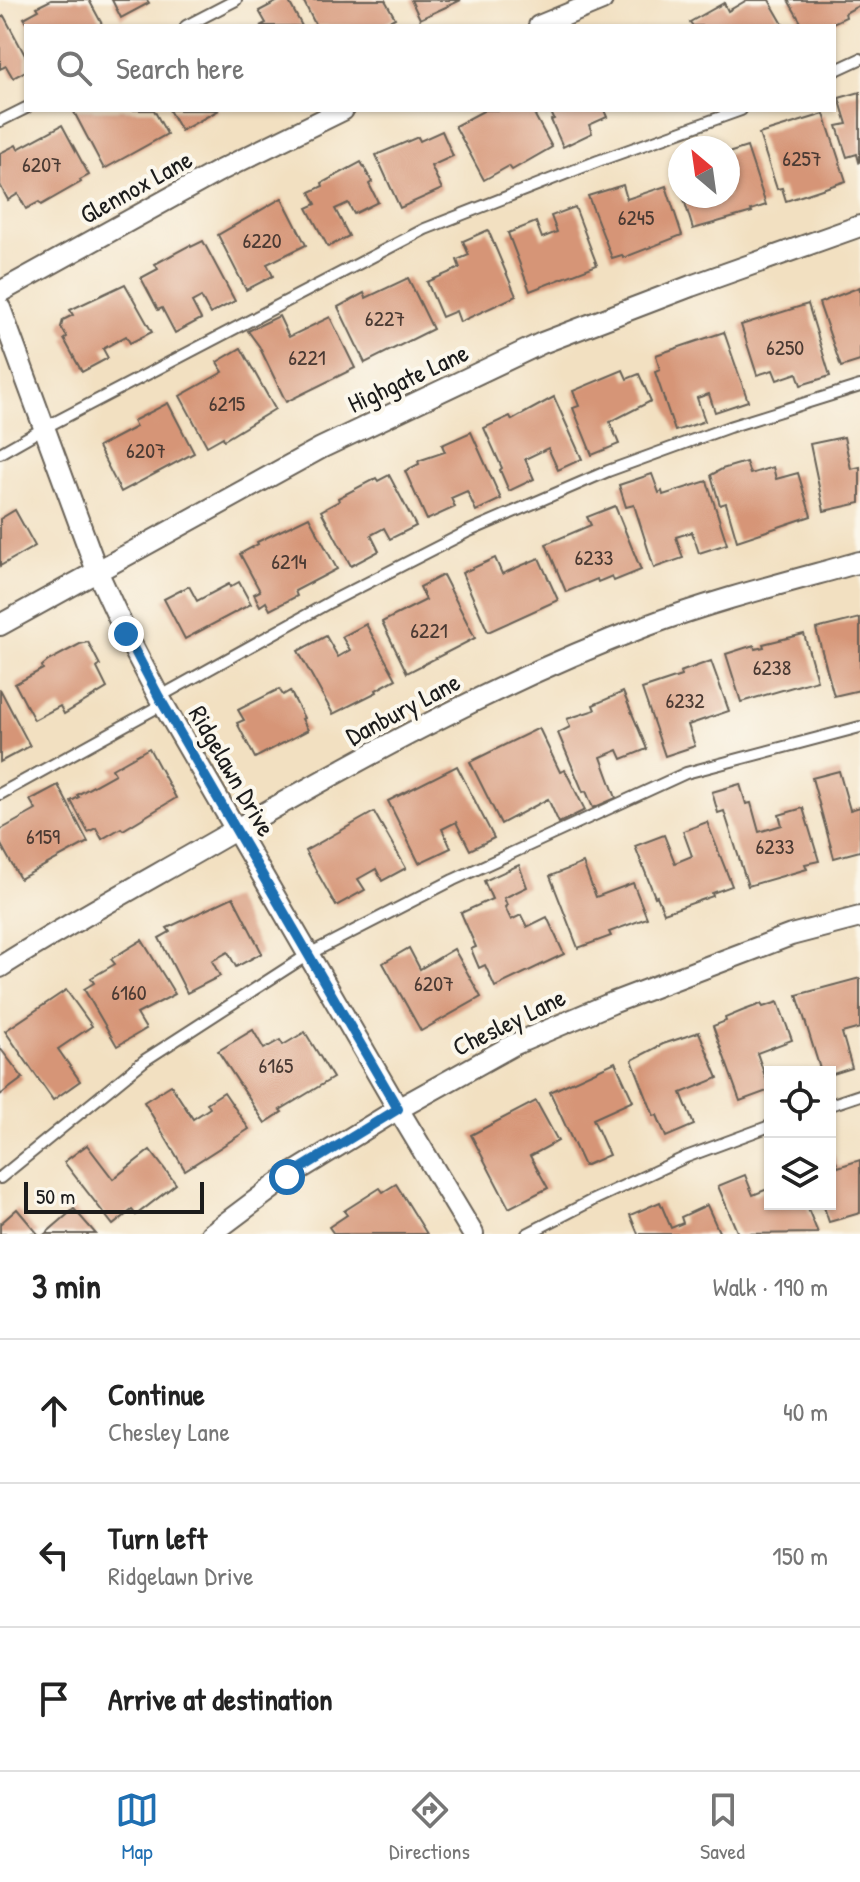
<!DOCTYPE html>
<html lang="en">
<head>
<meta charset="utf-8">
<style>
	:root { --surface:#fff; --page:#f6f6f6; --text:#222; --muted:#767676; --line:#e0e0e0; --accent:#1f6fb2 }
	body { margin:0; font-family:"Patrick Hand",sans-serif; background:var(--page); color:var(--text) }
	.controls { position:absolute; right:24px; bottom:24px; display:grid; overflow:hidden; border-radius:0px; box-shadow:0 2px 6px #0004 }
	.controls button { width:72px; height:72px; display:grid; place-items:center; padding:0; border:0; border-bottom:2px solid var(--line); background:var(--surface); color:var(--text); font:40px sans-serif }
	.compass { position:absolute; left:668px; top:136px; width:72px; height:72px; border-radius:50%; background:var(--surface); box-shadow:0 2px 6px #0004; rotate:331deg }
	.scale { position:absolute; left:24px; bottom:20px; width:180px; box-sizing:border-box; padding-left:8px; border:4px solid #1c1c1c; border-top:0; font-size:22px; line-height:28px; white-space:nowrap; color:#1c1c1c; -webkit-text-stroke:6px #fbf7ec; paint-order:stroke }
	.stop { position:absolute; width:24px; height:24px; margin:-18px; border:6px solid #1f6fb2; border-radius:50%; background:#fff }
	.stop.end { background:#1f6fb2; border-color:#fff; box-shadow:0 2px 8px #0008 }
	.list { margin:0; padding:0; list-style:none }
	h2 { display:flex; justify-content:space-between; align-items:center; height:104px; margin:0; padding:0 32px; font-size:34px }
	h2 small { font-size:26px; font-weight:400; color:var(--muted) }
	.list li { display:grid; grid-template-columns:52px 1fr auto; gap:24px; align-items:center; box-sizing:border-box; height:144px; padding:0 32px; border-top:2px solid var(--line) }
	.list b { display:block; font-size:30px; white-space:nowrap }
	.list p { margin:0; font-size:26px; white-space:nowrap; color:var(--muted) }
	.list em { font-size:26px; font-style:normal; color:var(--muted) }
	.icon { flex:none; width:44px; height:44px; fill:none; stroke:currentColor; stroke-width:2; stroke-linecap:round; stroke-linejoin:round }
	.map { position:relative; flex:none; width:860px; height:1234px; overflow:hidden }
	.search { position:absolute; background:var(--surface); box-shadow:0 2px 6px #0004; left:24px; right:24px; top:24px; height:88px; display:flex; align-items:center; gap:20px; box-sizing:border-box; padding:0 28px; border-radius:0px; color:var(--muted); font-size:30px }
	.sheet { height:536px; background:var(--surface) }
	nav { display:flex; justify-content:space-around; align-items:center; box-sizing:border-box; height:112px; border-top:2px solid var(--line); background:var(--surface); font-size:22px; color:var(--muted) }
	nav a { display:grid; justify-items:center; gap:4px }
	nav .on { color:var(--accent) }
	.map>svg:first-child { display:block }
	.building { fill:#d69577 }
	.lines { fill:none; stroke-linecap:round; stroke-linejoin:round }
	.service-casing { stroke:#676156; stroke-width:14 }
	.minor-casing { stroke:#676156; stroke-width:24 }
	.service { stroke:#fff; stroke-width:10 }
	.minor { stroke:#fff; stroke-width:20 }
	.route { stroke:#1f6fb2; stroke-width:10 }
	.labels { text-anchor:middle; stroke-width:8; stroke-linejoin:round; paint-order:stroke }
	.number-label { font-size:22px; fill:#4a3a33 }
	.street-label { font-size:26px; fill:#1c1c1c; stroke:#fbf7ec }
</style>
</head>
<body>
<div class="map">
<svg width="860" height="1234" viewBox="0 0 860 1234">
	<rect width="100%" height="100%" fill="#fbf7ec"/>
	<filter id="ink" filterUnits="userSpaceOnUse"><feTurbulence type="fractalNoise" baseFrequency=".0125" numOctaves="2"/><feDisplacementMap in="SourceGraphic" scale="16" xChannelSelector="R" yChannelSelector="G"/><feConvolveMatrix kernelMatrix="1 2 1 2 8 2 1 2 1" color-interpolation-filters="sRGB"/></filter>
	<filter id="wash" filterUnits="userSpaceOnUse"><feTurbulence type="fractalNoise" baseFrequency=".006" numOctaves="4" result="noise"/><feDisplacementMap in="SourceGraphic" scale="32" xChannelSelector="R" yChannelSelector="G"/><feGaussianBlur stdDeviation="1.8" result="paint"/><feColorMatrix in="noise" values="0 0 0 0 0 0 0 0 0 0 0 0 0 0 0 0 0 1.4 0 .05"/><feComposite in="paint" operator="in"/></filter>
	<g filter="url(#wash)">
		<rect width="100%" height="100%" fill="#f2e0c1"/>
		<g id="blocks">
			<g class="building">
				<path d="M 51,0 L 89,0 L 103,26 L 29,26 L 24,18 L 39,10 L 37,7 Z"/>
				<path d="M 112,0 L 147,0 L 149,3 L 121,18 Z"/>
				<path d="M 280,0 L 288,0 L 302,26 L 260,26 L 266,23 L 259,11 Z"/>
				<path d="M 303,0 L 385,0 L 395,18 L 380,26 L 316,26 Z"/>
				<path d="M 411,0 L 461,0 L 420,19 Z"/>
				<path d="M 747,0 L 769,0 L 784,26 L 693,26 L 690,22 L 724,3 L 728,11 Z"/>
				<path d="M 788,0 L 860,0 L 860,5 L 845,13 L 846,17 L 826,26 L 803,26 Z"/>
				<path d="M 4,16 L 26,57 L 26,71 L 13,78 L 6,66 L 0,69 L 0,18 Z"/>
				<path d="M 860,92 L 860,161 L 859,162 L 857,154 L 847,157 L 837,126 L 847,124 L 839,98 Z"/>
				<path d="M 77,110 L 154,110 L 167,134 L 104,169 L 74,112 Z"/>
				<path d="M 169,110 L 219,110 L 181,131 Z"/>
				<path d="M 485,110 L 532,110 L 552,147 L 512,170 L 509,166 L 484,180 L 455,126 Z"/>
				<path d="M 550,110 L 604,110 L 607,117 L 589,125 L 592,133 L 563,147 L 551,120 L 554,119 Z"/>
				<path d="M 824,114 L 846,181 L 786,201 L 782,188 L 777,189 L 759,134 Z"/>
				<path d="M 62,125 L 89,175 L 80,180 L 81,182 L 41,205 L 39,202 L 26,209 L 18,194 L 8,200 L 0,185 L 0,153 L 16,145 L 18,149 Z"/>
				<path d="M 442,131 L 453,156 L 431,166 L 442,189 L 400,208 L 376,155 L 418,137 L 420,141 Z"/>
				<path d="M 747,147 L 766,205 L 751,210 L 752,212 L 693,229 L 683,196 L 728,196 L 728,153 Z"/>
				<path d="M 361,162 L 372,182 L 369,184 L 378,202 L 354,214 L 348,203 L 335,209 L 349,236 L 328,247 L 307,208 L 316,204 L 310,192 L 323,186 L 322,183 Z"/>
				<path d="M 623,185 L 627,199 L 666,186 L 682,235 L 623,258 L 622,255 L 612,258 L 588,196 Z"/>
				<path d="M 282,198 L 306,245 L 267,264 L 273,276 L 246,290 L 218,235 Z"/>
				<path d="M 575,207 L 597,265 L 530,291 L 508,233 L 536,222 L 542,238 L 557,232 L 551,216 Z"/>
				<path d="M 488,230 L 516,296 L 460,322 L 456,311 L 442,317 L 427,282 L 460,268 L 457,260 L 469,255 L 463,241 Z"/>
				<path d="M 203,241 L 235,301 L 210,314 L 201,297 L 192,302 L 201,319 L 175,333 L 162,308 L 158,310 L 141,278 L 158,269 L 155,264 L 190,245 L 191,247 Z"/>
				<path d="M 408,278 L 433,329 L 365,363 L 338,307 L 364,293 L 366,298 Z"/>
				<path d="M 125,284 L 152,332 L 130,343 L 126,336 L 103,349 L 108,358 L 82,372 L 64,339 L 67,337 L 61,327 L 63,320 L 73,315 L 70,310 Z"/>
				<path d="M 860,287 L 860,361 L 841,367 L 819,303 Z"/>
				<path d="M 808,304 L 830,376 L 801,385 L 797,373 L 777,380 L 773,370 L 757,375 L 741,325 Z"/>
				<path d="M 279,316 L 289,337 L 330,317 L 355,368 L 286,402 L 259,346 L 248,331 Z"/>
				<path d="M 724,332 L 748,401 L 715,412 L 709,394 L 697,398 L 705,421 L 675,431 L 655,372 L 660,370 L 656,355 Z"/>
				<path d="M 241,348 L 275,409 L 224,440 L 223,437 L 207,446 L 180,396 L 223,372 L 217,362 Z"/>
				<path d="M 623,370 L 627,379 L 639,374 L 651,401 L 610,422 L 619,444 L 592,455 L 573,408 L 579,406 L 573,391 Z"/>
				<path d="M 554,397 L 582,459 L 558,470 L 548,448 L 525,459 L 534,479 L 509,491 L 500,470 L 502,468 L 484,428 L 510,416 L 512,420 Z"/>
				<path d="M 168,403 L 194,453 L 121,492 L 98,447 L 136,427 L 133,421 Z"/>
				<path d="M 471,432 L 501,499 L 476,511 L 467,491 L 451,498 L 455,507 L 427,520 L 405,471 L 419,464 L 418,461 L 445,452 L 442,445 Z"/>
				<path d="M 844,437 L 851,469 L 860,467 L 860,503 L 824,511 L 810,444 Z"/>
				<path d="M 746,462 L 750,474 L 773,467 L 776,479 L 798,473 L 811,516 L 737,541 L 726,503 L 720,505 L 711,475 L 722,469 Z"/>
				<path d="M 652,474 L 659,493 L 662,491 L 663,495 L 707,481 L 727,544 L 699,553 L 692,532 L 676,537 L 683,558 L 654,568 L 634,505 L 626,507 L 619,485 Z"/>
				<path d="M 389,475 L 416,526 L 390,539 L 384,528 L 371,535 L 379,551 L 351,566 L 321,511 L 339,501 L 338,498 L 376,478 L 378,481 Z"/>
				<path d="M 615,506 L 641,570 L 614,581 L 612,576 L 598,582 L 597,579 L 566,592 L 546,544 L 591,525 L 587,517 Z"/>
				<path d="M 15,510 L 35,546 L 0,566 L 0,519 Z"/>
				<path d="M 309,517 L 337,569 L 295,591 L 297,596 L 270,610 L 266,602 L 260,606 L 254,594 L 260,591 L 240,554 L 258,544 L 257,542 Z"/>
				<path d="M 495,558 L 502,574 L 539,558 L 558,600 L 488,632 L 462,573 Z"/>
				<path d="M 443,575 L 475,638 L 407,673 L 382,622 L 426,600 L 420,587 Z"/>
				<path d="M 239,582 L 251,604 L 185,639 L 164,599 L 189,586 L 197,601 L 229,584 L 230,587 Z"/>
				<path d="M 860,618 L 860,690 L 834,696 L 816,629 Z"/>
				<path d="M 366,624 L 396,679 L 376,690 L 377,692 L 333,714 L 298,651 L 326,636 L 338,657 L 350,650 L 342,637 Z"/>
				<path d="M 804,634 L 817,680 L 741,702 L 726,654 L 754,645 L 755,649 L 764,647 L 763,644 Z"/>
				<path d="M 88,642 L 100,665 L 97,668 L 107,688 L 64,714 L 60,706 L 34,720 L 15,684 L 43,669 L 42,666 L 48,661 L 80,644 Z"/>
				<path d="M 711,661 L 729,711 L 688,725 L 695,746 L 665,756 L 642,689 L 681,676 L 680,672 Z"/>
				<path d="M 0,689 L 30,746 L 0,762 Z"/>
				<path d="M 279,689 L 283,695 L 290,691 L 304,718 L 302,719 L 308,730 L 255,758 L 237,723 L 244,720 L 238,710 Z"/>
				<path d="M 623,692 L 647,749 L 622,759 L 618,750 L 601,757 L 616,798 L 593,808 L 586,791 L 583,792 L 558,733 L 570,727 L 567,719 L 595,710 L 593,705 Z"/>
				<path d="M 539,728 L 560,772 L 565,770 L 585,810 L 559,823 L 548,799 L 501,824 L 470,762 Z"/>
				<path d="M 149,748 L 176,798 L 123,830 L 121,828 L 102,839 L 96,828 L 88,832 L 71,801 L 79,797 L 77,795 L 115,774 L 112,769 Z"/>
				<path d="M 457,766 L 494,838 L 470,850 L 456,822 L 442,829 L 451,848 L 419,863 L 388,801 Z"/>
				<path d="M 839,771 L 850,810 L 860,807 L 860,851 L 834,858 L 812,778 Z"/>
				<path d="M 740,784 L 746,804 L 751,803 L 759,832 L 782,825 L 779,815 L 803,808 L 819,861 L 805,864 L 807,869 L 748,886 L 724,811 L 718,813 L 712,792 Z"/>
				<path d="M 58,785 L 88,842 L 20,879 L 0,843 L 0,830 L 36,810 L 30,800 Z"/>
				<path d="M 374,812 L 406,868 L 382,881 L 376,869 L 358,879 L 365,890 L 336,906 L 305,851 Z"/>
				<path d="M 707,822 L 732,886 L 712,893 L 713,896 L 664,913 L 657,896 L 655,897 L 635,846 L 664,835 L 675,863 L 692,856 L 683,831 Z"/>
				<path d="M 583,863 L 596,897 L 633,883 L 647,918 L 609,932 L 611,936 L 578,948 L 550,876 Z"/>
				<path d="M 519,865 L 527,887 L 504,898 L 507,905 L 505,907 L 511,920 L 521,915 L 527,927 L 547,917 L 564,954 L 495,987 L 485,965 L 479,968 L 471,949 L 476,947 L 461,913 L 492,899 L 484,881 Z"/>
				<path d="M 233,897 L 262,953 L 236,967 L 228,952 L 212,961 L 220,976 L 187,993 L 159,938 L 170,932 L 167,928 Z"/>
				<path d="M 142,940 L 175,994 L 137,1014 L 146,1029 L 117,1046 L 84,989 L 94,983 L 91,978 L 115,964 L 111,959 Z"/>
				<path d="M 409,948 L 420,969 L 454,949 L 481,997 L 421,1031 L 383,963 Z"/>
				<path d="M 860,978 L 860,1028 L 842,1033 L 852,1068 L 830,1075 L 830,1072 L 821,1072 L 797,995 Z"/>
				<path d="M 66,990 L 92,1026 L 58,1049 L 80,1081 L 53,1100 L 5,1031 Z"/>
				<path d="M 778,1002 L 792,1040 L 757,1053 L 770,1090 L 740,1101 L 713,1026 L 726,1021 L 725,1018 L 742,1011 L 761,1004 L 763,1007 Z"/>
				<path d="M 253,1030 L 264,1049 L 280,1040 L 283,1045 L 305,1032 L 333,1078 L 280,1110 L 282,1112 L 265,1123 L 218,1051 Z"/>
				<path d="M 699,1032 L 718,1078 L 681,1093 L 694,1125 L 666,1137 L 657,1115 L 654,1116 L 632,1060 L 663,1044 Z"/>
				<path d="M 0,1048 L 23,1078 L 0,1095 Z"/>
				<path d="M 615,1062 L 633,1101 L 593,1119 L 609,1155 L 584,1166 L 550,1092 Z"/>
				<path d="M 171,1085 L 193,1119 L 210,1108 L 207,1103 L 224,1092 L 249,1129 L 185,1170 L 144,1102 Z"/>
				<path d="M 536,1101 L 558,1141 L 530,1156 L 548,1188 L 509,1208 L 471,1135 Z"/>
				<path d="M 830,1144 L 838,1167 L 860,1160 L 860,1213 L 829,1222 L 823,1204 L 830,1204 Z"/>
				<path d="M 87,1145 L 113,1179 L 150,1150 L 176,1184 L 136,1215 L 132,1210 L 113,1225 L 64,1162 Z"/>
				<path d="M 745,1175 L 753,1195 L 770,1188 L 770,1204 L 806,1204 L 818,1233 L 738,1234 L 718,1186 Z"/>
				<path d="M 396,1184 L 427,1234 L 334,1234 L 329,1227 L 347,1215 L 344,1211 L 380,1188 L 383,1192 Z"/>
				<path d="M 660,1202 L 671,1228 L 683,1223 L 681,1217 L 707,1205 L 720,1234 L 638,1234 L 630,1215 Z"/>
				<path d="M 17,1209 L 38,1234 L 0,1234 L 0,1224 Z"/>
				<path d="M 74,1209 L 96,1234 L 45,1234 Z"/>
			</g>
		</g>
	</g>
	<g filter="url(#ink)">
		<use href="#blocks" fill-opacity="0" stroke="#676156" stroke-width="2"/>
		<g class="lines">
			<defs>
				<g id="service">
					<path d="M 186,26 L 236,0"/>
					<path d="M 834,71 L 860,59"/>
					<path d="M 0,121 L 26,108"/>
					<path d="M 0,453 L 44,428 L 425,229 L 598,161 L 741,110"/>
					<path d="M 159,697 L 330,602 L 467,532 L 608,471 L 729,427 L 860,386"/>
					<path d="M 0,794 L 163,704"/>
					<path d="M 830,1105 L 860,1095"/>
					<path d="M 0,1178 L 145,1060 L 309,954 L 453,880 L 686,773 L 860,727"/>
					<path d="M 527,1234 L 591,1201 L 686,1157 L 770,1126"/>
				</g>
				<g id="minor">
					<path d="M 539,26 L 602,0"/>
					<path d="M 0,292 L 217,172 L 343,110"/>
					<path d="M 0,308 L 97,571 L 126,634 L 159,697 L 398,1109 L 473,1234"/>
					<path d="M 0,625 L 321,448 L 542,343 L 691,286 L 860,226"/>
					<path d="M 0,967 C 77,918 156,876 235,830 C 368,754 502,680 646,626 C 715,600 788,582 860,562"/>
					<path d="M 211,1234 L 287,1177 L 398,1109 L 513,1045 L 612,1003 L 791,935 L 860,917"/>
				</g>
			</defs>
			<use href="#service" class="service-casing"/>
			<use href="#minor" class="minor-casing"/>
			<use href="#service" class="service"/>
			<use href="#minor" class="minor"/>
		</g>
	</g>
	<g class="lines" filter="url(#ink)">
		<path class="route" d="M 126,634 L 159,697 L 398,1109 L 287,1177"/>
	</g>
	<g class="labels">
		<g class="number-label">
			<text x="802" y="166">6257</text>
			<text x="42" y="172">6207</text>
			<text x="636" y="225">6245</text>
			<text x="262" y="248">6220</text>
			<text x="385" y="326">6227</text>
			<text x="785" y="355">6250</text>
			<text x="307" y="365">6221</text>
			<text x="227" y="411">6215</text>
			<text x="146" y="458">6207</text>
			<text x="594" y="565">6233</text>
			<text x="289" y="569">6214</text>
			<text x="429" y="638">6221</text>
			<text x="772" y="675">6238</text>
			<text x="685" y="708">6232</text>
			<text x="43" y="844">6159</text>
			<text x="775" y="854">6233</text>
			<text x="434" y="991">6207</text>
			<text x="129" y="1000">6160</text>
			<text x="276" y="1073">6165</text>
		</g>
		<g class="street-label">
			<text transform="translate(136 187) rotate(-29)" y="9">Glennox Lane</text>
			<text transform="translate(408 378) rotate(-25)" y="9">Highgate Lane</text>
			<text transform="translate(403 709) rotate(-28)" y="9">Danbury Lane</text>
			<text transform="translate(232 771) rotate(60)" y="9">Ridgelawn Drive</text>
			<text transform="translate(509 1022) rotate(-26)" y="9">Chesley Lane</text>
		</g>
	</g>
</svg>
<div class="controls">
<button><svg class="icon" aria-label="locate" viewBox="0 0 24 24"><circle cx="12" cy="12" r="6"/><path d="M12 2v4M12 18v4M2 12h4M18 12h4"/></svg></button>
<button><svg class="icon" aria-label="layers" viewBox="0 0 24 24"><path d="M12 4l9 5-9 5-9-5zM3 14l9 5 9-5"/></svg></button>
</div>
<svg class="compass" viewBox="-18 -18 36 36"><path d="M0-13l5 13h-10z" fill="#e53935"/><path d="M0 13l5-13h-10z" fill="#767676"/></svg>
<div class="scale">50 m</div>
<div class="stop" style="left:287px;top:1177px"></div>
<div class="stop end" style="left:126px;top:634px"></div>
<div class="search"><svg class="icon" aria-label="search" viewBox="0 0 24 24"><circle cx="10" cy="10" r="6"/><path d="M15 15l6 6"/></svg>Search here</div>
</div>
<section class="sheet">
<h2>3 min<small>Walk · 190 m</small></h2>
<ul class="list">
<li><svg class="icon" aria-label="ahead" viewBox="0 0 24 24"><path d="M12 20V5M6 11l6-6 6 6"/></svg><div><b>Continue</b><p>Chesley Lane</p></div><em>40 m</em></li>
<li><svg class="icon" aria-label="left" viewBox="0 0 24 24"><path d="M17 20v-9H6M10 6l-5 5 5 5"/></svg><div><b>Turn left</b><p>Ridgelawn Drive</p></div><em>150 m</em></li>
<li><svg class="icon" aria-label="arrive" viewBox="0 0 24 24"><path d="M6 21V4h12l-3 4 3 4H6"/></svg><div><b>Arrive at destination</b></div></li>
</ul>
</section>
<nav>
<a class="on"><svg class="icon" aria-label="map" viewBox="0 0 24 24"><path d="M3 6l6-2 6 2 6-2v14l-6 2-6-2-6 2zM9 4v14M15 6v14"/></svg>Map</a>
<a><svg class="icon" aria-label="directions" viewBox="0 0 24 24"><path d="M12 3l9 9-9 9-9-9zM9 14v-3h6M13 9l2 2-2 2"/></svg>Directions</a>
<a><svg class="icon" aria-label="saved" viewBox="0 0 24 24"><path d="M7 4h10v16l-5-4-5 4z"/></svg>Saved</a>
</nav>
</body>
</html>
